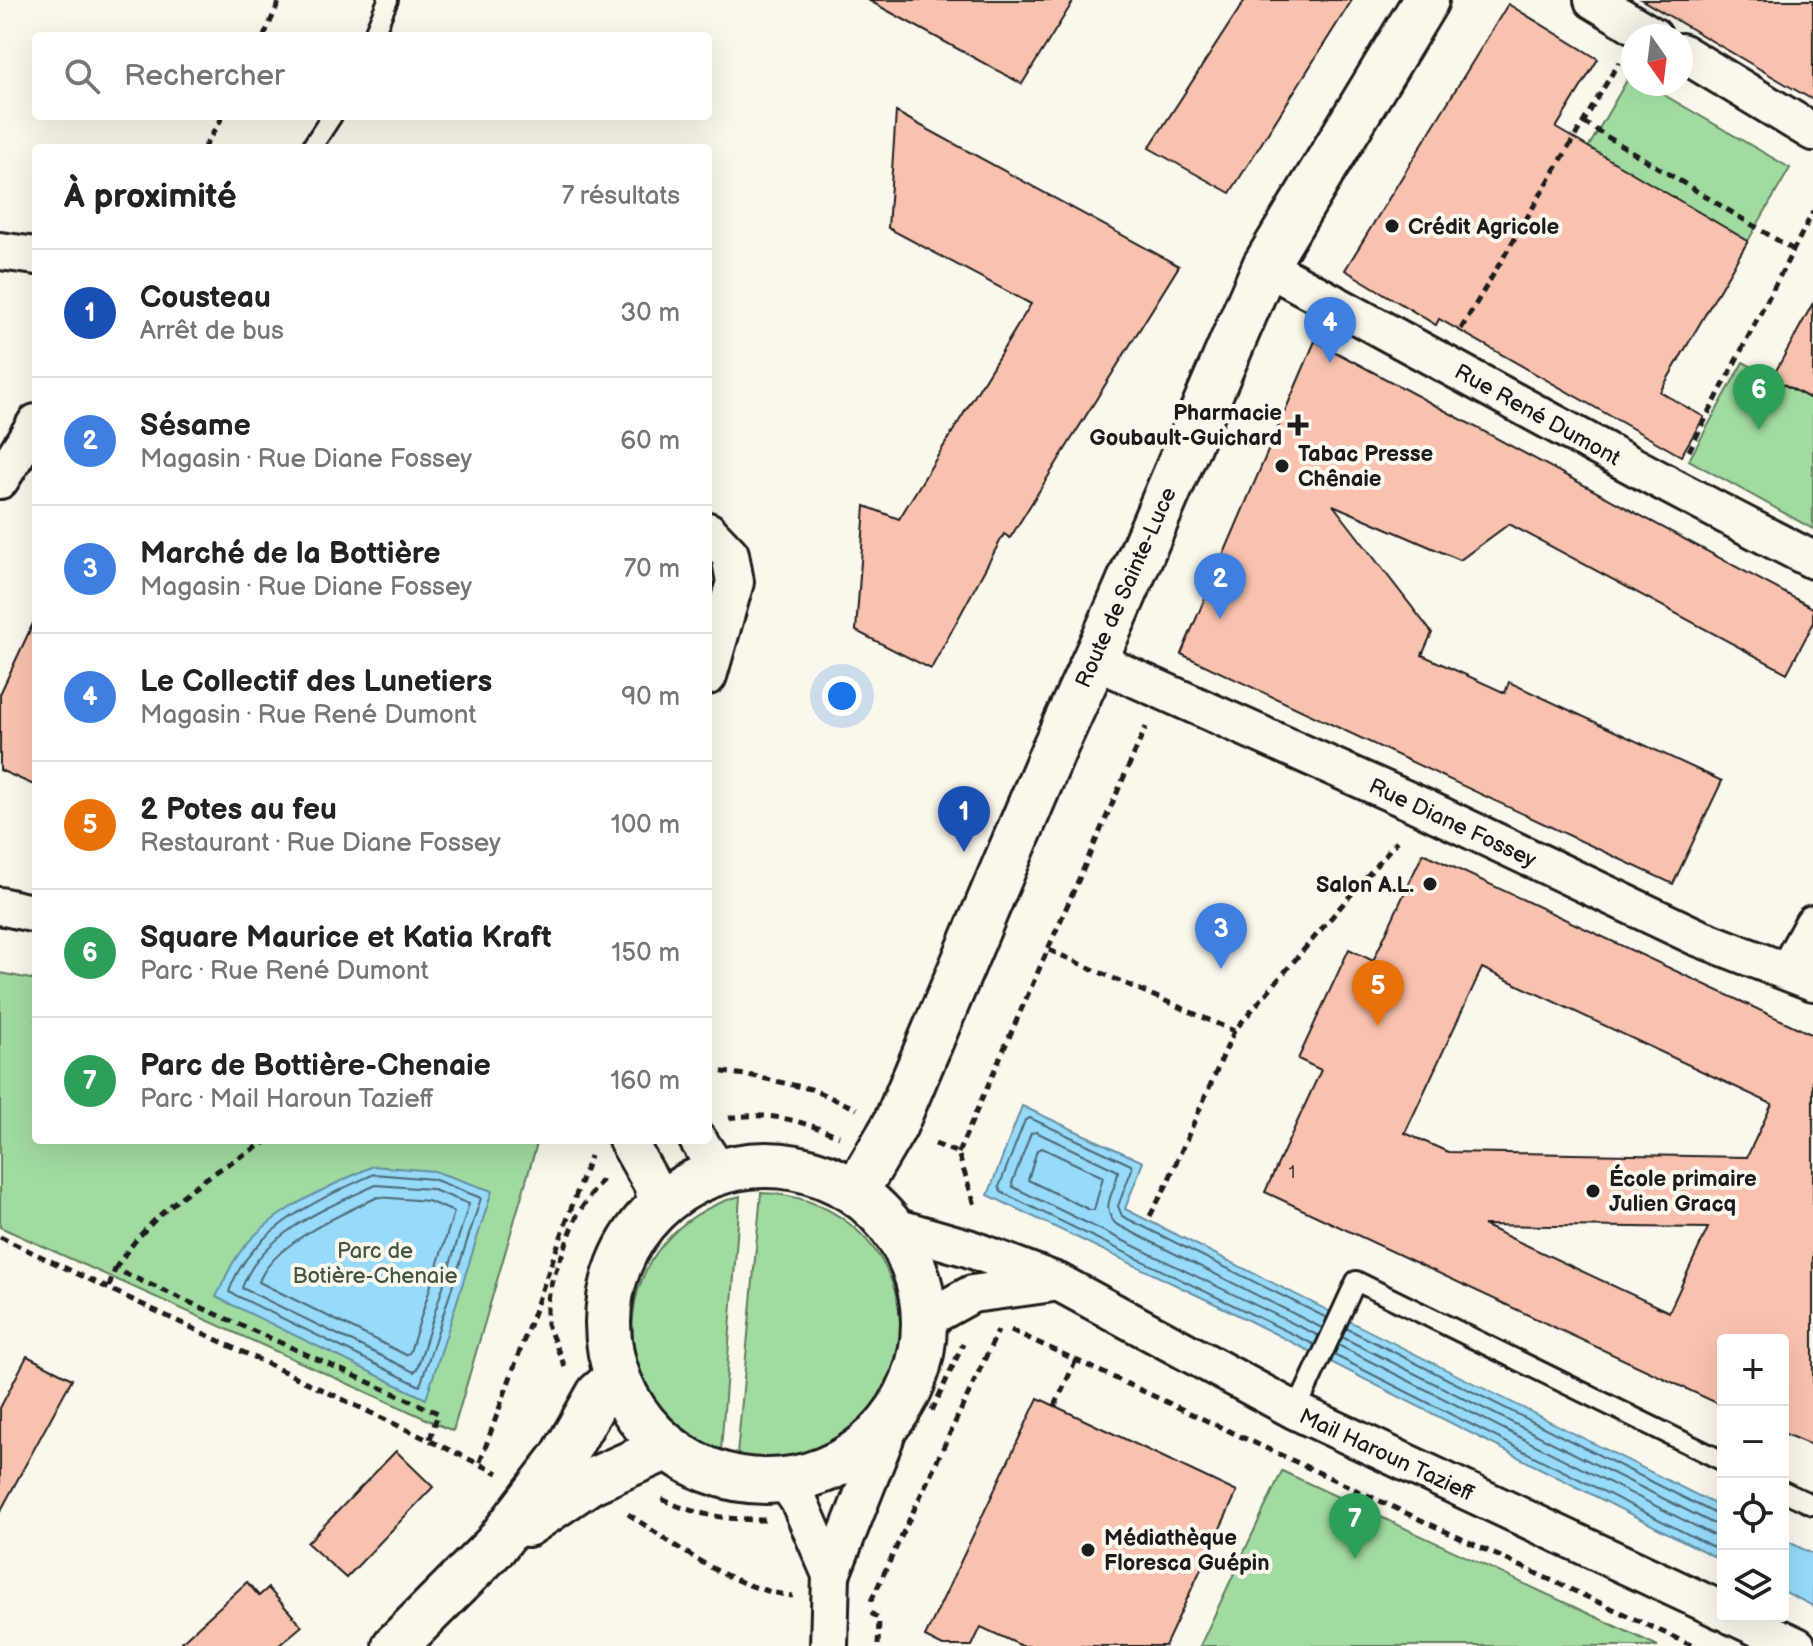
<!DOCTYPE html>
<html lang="fr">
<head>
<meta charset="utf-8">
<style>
	:root { --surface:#fff; --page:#f6f6f6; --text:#222; --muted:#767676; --line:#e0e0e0; --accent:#1c1c1c }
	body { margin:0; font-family:"Balsamiq Sans",sans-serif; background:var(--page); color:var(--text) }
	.controls { position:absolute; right:24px; bottom:24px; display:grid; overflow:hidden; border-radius:8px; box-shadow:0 8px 32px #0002 }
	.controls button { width:72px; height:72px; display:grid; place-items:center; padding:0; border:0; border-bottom:2px solid var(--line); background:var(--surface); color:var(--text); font:40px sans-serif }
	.compass { position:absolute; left:1621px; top:24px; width:72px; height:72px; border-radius:50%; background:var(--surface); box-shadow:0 8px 32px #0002; rotate:166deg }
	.you { position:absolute; left:842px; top:696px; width:28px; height:28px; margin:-20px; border:6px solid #fff; border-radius:50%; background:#1a73e8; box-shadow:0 0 0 12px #1a73e833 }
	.badge { display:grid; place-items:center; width:52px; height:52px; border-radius:50%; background:var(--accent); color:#fff; font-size:26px; font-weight:700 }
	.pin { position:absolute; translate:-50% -66px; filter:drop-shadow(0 2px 4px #0008) }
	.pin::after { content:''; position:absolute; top:42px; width:28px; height:24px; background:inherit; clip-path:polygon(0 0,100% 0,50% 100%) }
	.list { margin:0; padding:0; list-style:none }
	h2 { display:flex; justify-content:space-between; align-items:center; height:104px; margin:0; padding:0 32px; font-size:34px }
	h2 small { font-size:26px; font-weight:400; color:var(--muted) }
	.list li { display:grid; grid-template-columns:52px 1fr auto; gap:24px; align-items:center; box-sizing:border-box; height:128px; padding:0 32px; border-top:2px solid var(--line) }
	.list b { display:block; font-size:30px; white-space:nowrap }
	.list p { margin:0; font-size:26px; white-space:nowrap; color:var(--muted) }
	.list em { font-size:26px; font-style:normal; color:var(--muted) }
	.icon { flex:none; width:44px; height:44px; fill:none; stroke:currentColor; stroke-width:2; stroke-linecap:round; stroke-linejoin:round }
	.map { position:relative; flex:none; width:1813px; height:1646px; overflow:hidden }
	.search { position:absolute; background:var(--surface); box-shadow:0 8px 32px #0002; left:32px; top:32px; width:680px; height:88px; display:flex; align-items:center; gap:20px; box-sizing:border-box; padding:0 28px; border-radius:8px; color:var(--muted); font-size:30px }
	.panel { position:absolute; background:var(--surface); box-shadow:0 8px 32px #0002; left:32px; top:144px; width:680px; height:1000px; border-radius:8px }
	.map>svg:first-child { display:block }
	.green { fill:#a1dba0; stroke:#5e7c5e; stroke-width:2 }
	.water { fill:#98dafa; stroke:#668ea1; stroke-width:2 }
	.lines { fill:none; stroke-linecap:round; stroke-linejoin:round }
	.shore { stroke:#4e6875; stroke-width:2 }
	.building { fill:#fac2ae; stroke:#1c1c1c; stroke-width:2; fill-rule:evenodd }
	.service-casing { stroke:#1c1c1c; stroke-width:24 }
	.minor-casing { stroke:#1c1c1c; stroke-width:42 }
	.tertiary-casing { stroke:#1c1c1c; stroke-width:50 }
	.path { stroke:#1c1c1c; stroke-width:5; stroke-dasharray:8 6; stroke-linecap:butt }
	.service { stroke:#fbf7ec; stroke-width:18 }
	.minor { stroke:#fbf7ec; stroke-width:36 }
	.tertiary { stroke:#fbf7ec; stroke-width:44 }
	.poi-dot { fill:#1c1c1c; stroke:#fbf7ec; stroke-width:3 }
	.labels { text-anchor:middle; stroke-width:8; stroke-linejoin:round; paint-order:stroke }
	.number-label { font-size:18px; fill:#544640 }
	.poi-label { font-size:22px; font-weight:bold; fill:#1c1c1c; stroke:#fbf7ec; text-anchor:start }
	.street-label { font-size:22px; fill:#1c1c1c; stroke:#fbf7ec }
	.park-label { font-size:22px; fill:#454; stroke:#fbf7ec }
</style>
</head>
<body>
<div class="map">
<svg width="1813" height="1646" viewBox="0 0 1813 1646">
	<rect width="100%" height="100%" fill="#fbf7ec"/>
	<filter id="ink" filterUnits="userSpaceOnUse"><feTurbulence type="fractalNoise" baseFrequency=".0125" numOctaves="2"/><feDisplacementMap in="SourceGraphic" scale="16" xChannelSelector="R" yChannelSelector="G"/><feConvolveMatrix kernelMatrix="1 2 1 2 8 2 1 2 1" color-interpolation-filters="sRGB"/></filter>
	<g filter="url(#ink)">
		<g class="green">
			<path d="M 1630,75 L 1633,77 L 1633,84 L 1645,84 L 1790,168 L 1748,241 L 1588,148 Z"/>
			<path d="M 1743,362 L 1813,400 L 1813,529 L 1689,460 Z"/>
			<path d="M 0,973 L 36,980 L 36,1140 L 538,1140 L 453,1431 L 0,1227 Z"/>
			<path d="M 761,1193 C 902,1197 954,1369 831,1441 C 803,1458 769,1463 737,1455 Z"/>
			<path d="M 740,1196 L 721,1451 C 593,1397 608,1233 740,1196 Z"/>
			<path d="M 1282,1471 L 1658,1646 L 1200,1646 Z"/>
		</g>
		<g class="water">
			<path d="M 1022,1106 L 1143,1162 L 1125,1209 L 1723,1508 L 1723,1561 L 1228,1310 L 988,1195 Z"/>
			<path d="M 373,1166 L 434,1171 L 492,1191 L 426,1399 L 216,1297 C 223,1284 228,1270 236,1258 C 267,1211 325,1189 373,1166 Z"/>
			<path d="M 1783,1539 L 1813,1554 L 1813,1606 L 1783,1591 Z"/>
		</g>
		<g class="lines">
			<g class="shore">
				<path d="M 1042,1148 L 1103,1177 L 1094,1210 L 1090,1210 L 1028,1180 L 1037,1150 Z"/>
				<path d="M 374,1174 L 433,1179 L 481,1198 L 420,1386 L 229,1292 C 250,1229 318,1200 374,1174 Z"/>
				<path d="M 376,1185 L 431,1189 L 469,1204 L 417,1369 L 414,1372 L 242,1288 C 261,1233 328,1207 376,1185 Z"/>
				<path d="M 378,1197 L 428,1201 L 454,1212 L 410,1352 L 406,1355 L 259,1282 C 272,1244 343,1213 378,1197 Z"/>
				<path d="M 1346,1328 L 1716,1514 L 1723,1515"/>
				<path d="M 1319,1336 L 1013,1187 L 1012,1183 L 1031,1133 L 1036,1132 L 1118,1171 C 1117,1190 1098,1206 1116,1224 L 1322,1328"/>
				<path d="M 1342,1337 L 1712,1523 L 1723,1525"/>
				<path d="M 1315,1345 L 1001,1192 L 999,1187 L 1025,1120 L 1030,1118 L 1131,1165 L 1132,1169 L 1118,1206 L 1122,1216 L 1327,1318"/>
				<path d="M 1338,1345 L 1723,1540"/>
				<path d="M 1334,1355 L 1723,1552"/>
			</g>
		</g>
		<g class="building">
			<path d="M 868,0 L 1074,0 L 1022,84 Z"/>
			<path d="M 1245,0 L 1352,0 L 1230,193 L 1149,148 Z"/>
			<path d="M 1642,0 L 1813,0 L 1813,100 L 1787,85 Z"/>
			<path d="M 1508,4 L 1598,59 L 1556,128 L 1748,241 L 1660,392 L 1704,417 L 1681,456 L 1439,319 L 1436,325 L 1345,270 Z"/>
			<path d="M 896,112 L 1179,266 L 1010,538 L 1004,534 L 931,669 L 856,631 L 865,506 L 899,519 L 1031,304 L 888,228 Z"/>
			<path d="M 1813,303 L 1813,400 L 1772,378 Z"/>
			<path d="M 1315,341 L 1813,608 L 1813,624 L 1787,673 L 1509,524 L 1460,560 L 1333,505 L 1432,633 L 1422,655 L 1505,693 L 1509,682 L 1722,781 L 1673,884 L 1181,654 Z"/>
			<path d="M 36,617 L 36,786 L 0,770 L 0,694 Z"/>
			<path d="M 1423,853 L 1813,1035 L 1813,1446 L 1783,1433 L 1783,1340 L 1723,1340 L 1723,1406 L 1265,1192 L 1321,1070 L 1298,1059 L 1349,949 L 1373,961 ZM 1482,968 L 1772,1104 L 1747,1157 L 1448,1152 L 1405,1133 ZM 1483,1225 L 1708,1228 L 1669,1312 Z"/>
			<path d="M 27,1356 L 72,1379 L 0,1512 L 0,1408 Z"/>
			<path d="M 1038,1398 L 1237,1492 L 1165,1646 L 1022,1646 L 981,1627 L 972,1646 L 943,1646 L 925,1637 Z"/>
			<path d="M 396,1451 L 433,1487 L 346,1578 L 307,1543 Z"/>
			<path d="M 247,1582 L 259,1596 L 268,1588 L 302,1626 L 278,1646 L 177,1646 Z"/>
		</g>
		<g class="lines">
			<defs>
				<g id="service">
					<path d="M 373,36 L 388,0"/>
					<path d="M 311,148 L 332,116"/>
					<path d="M 1296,1411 L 1356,1281 L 1723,1461"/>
					<path d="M 1783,1491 L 1813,1505"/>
				</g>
				<g id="minor">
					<path d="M 1593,0 L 1653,36"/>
					<path d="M 1681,52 L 1813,132"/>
					<path d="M 0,251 L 36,256"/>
					<path d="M 1265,266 C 1447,364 1628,466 1813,560"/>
					<path d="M 0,480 L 36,423"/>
					<path d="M 708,531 L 730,554 L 735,582 L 708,676"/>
					<path d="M 1094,660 L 1414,803 L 1697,937 L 1813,982"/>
					<path d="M 0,906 L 36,914"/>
					<path d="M 1788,970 L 1813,924"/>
					<path d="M 627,1140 L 652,1184 L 659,1209"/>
					<path d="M 698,1140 L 719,1172"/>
					<path d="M 895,1227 L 968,1248 L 1058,1282 L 1296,1411 L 1723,1611"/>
					<path d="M 925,1320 L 972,1294 L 1053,1283"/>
					<path d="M 784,1479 L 799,1501 L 831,1575 L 829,1646"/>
					<path d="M 831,1575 L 893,1418"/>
					<path d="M 1733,1616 L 1797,1646"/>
				</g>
				<g id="tertiary">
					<circle cx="766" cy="1323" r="158"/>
					<path d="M 856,1191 L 895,1125 L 1054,749 L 1116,613 L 1265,266 L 1426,0"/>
					<path d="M 527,1524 L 589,1482 L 668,1447"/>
					<path d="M 395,1646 L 495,1546 L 563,1457 L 599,1394 L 617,1378"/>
				</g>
			</defs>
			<use href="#service" class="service-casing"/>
			<use href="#minor" class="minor-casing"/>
			<use href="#tertiary" class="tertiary-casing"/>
			<g class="path">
				<path d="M 264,36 L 280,0"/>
				<path d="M 1583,122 L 1792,249"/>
				<path d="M 204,148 L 223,116"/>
				<path d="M 1461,329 L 1619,62"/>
				<path d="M 1689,451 L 1813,212"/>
				<path d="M 1049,950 L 1234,1031"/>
				<path d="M 708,1070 L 753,1076 L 811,1089 L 857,1109"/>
				<path d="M 729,1118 C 769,1111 802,1121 839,1136"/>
				<path d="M 935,1144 L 958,1153 L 976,1208"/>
				<path d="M 958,1153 L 1146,727"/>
				<path d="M 1150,1216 L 1166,1186 L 1234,1031 L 1397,841"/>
				<path d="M 0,1237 L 498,1473"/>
				<path d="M 115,1269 C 151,1211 211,1172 270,1140"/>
				<path d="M 109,1287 L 115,1269 L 438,1413 L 430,1439"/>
				<path d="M 1011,1330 L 1693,1646"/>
				<path d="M 565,1367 L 547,1324 L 547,1303 L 552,1281 L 578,1213 L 603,1178"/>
				<path d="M 1055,1406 L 1076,1360"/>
				<path d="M 932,1411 L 963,1344"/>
				<path d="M 480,1462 L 590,1156"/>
				<path d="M 662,1499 C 694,1515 729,1520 765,1520"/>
				<path d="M 628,1514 C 680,1548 730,1588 793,1596"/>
				<path d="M 871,1601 L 998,1331"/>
				<path d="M 871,1613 L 879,1619 L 878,1646"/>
			</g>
			<use href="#service" class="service"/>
			<use href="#minor" class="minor"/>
			<use href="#tertiary" class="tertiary"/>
		</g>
	</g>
	<g class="poi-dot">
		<circle cx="1392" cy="226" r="8"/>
		<path d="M1294 413h8v8h8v8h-8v8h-8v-8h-8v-8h8z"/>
		<circle cx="1282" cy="466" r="8"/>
		<circle cx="1430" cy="884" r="8"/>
		<circle cx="1593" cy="1191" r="8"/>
		<circle cx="1088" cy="1550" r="8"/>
	</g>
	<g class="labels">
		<g class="number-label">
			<text x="1292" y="1178">1</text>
		</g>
		<g class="poi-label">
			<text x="1408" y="234">Crédit Agricole</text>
			<text x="1282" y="420" text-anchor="end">Pharmacie<tspan x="1282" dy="25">Goubault-Guichard</tspan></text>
			<text x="1298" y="461">Tabac Presse<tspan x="1298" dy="25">Chênaie</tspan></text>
			<text x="1414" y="892" text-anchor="end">Salon A.L.</text>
			<text x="1609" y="1186">École primaire<tspan x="1609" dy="25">Julien Gracq</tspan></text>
			<text x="1104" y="1545">Médiathèque<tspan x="1104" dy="25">Floresca Guépin</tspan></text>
		</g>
		<g class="street-label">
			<text transform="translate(1538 414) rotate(29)" y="8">Rue René Dumont</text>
			<text transform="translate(1125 587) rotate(-66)" y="8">Route de Sainte-Luce</text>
			<text transform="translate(1453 822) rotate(25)" y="8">Rue Diane Fossey</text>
			<text transform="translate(1387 1454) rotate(25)" y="8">Mail Haroun Tazieff</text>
		</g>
		<g class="park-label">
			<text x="375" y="1258">Parc de<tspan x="375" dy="25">Botière-Chenaie</tspan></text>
		</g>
	</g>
</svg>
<div class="controls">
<button>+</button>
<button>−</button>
<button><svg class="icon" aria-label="locate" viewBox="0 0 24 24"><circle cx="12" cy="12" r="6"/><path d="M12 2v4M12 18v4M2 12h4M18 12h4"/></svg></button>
<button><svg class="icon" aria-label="layers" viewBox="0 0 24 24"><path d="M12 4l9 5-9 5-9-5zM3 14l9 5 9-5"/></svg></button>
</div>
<svg class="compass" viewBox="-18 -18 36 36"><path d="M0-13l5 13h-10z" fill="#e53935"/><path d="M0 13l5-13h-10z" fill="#767676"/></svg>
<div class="you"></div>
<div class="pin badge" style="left:964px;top:852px;background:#1a4fb4">1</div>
<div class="pin badge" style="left:1220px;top:619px;background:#3f7fe0">2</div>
<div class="pin badge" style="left:1221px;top:969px;background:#3f7fe0">3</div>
<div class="pin badge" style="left:1330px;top:363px;background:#3f7fe0">4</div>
<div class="pin badge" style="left:1378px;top:1026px;background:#e8710a">5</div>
<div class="pin badge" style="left:1759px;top:430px;background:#2e9e5b">6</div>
<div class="pin badge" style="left:1355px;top:1559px;background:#2e9e5b">7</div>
<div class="search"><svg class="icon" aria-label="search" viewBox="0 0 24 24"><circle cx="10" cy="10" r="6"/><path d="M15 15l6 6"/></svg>Rechercher</div>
<section class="panel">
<h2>À proximité<small>7 résultats</small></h2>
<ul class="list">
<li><span class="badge" style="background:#1a4fb4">1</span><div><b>Cousteau</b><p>Arrêt de bus</p></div><em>30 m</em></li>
<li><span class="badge" style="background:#3f7fe0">2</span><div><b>Sésame</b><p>Magasin · Rue Diane Fossey</p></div><em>60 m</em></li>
<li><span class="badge" style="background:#3f7fe0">3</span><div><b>Marché de la Bottière</b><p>Magasin · Rue Diane Fossey</p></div><em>70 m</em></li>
<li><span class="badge" style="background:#3f7fe0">4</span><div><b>Le Collectif des Lunetiers</b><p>Magasin · Rue René Dumont</p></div><em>90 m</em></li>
<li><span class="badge" style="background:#e8710a">5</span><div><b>2 Potes au feu</b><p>Restaurant · Rue Diane Fossey</p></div><em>100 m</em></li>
<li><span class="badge" style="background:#2e9e5b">6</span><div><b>Square Maurice et Katia Kraft</b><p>Parc · Rue René Dumont</p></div><em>150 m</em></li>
<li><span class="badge" style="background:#2e9e5b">7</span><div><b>Parc de Bottière-Chenaie</b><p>Parc · Mail Haroun Tazieff</p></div><em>160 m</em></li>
</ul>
</section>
</div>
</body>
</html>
